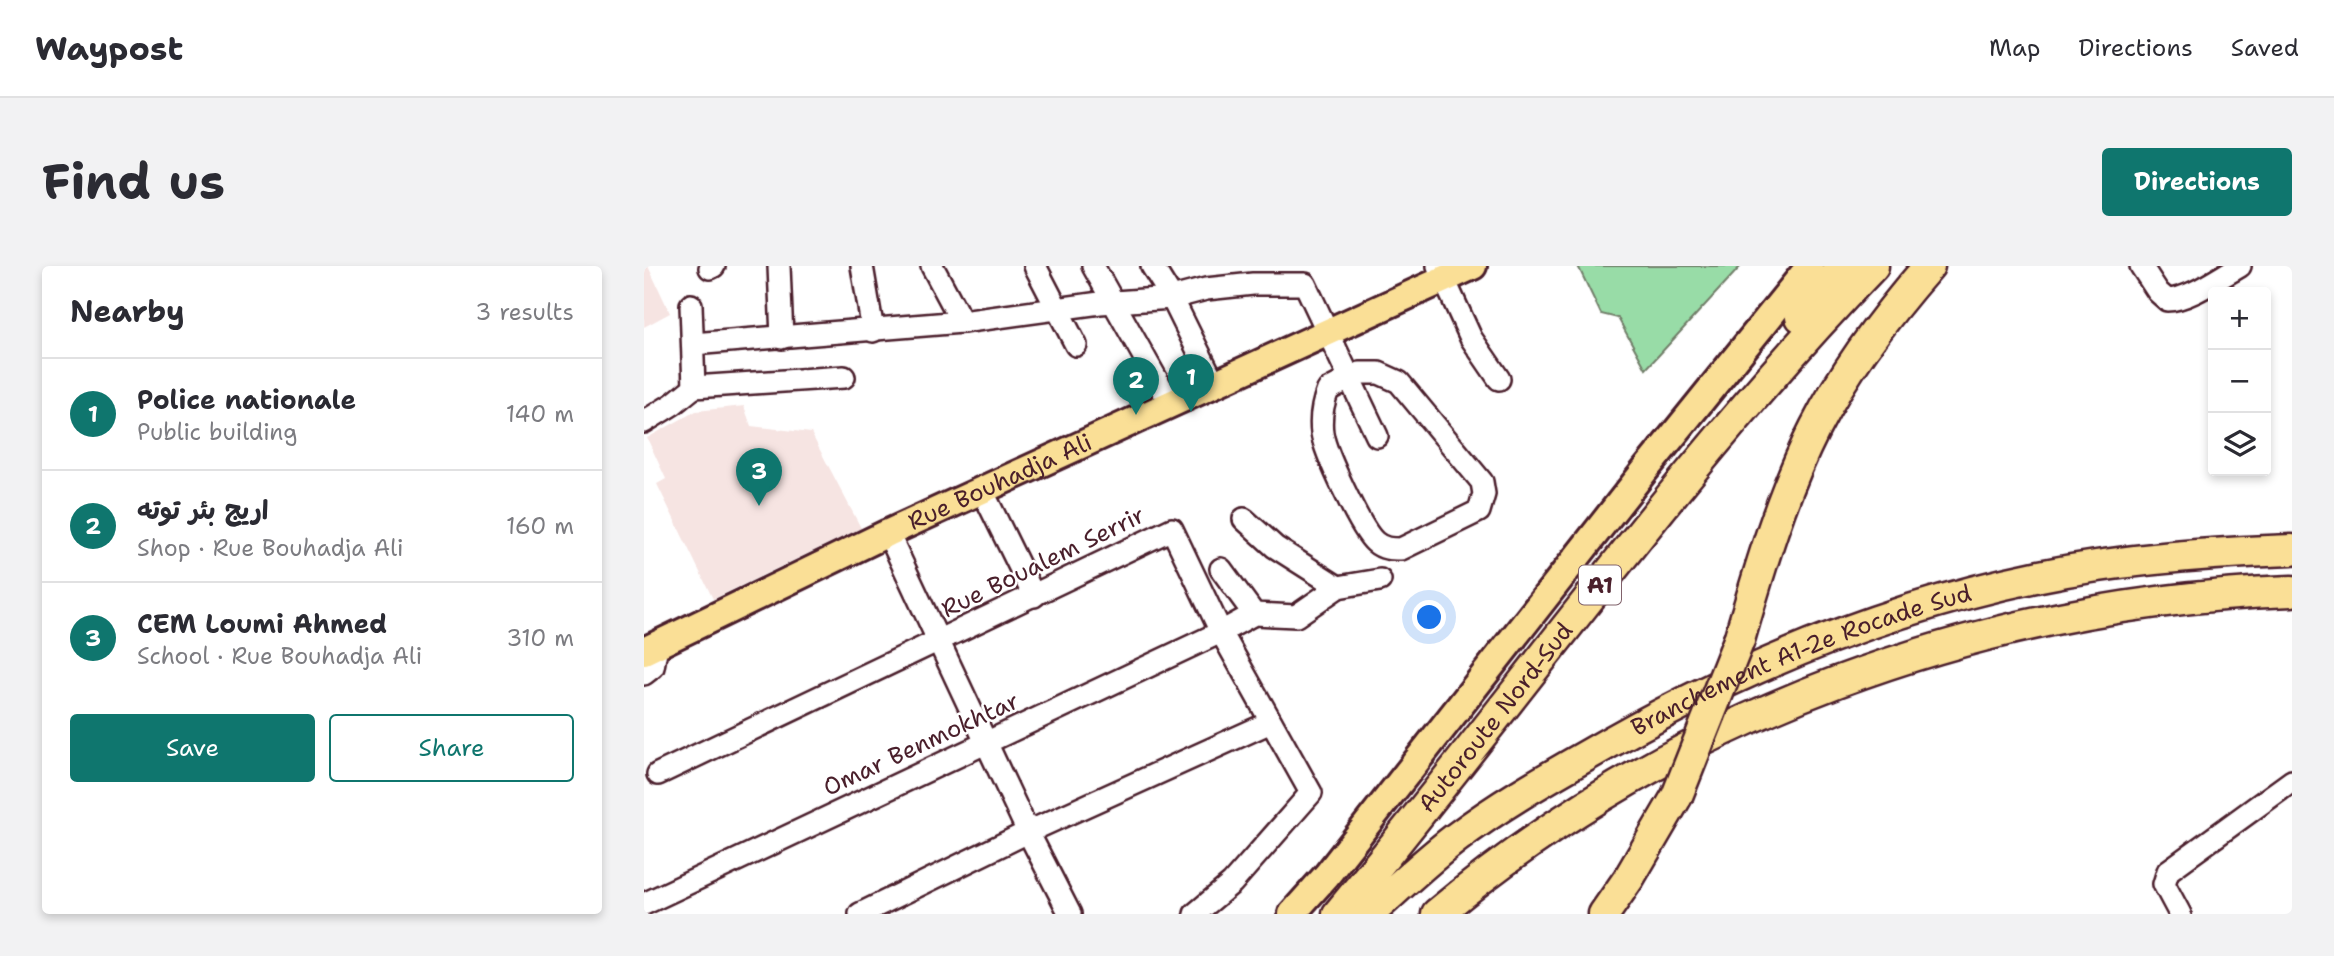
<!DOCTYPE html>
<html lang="en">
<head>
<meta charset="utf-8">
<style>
	:root { --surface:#fff; --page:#f2f2f3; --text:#2b2b33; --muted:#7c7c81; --line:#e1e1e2; --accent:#0f766e }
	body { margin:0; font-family:"Shantell Sans","Playpen Sans Arabic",sans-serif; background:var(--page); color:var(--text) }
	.controls { position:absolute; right:21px; top:21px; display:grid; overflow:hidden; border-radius:7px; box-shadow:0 4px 10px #0003 }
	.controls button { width:63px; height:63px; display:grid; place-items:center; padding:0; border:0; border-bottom:2px solid var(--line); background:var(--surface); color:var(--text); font:35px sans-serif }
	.you { position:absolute; left:786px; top:352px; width:24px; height:24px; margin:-18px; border:5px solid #fff; border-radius:50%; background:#1a73e8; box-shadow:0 0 0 10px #1a73e833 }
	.badge { display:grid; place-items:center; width:46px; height:46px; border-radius:50%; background:var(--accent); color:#fff; font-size:23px; font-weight:700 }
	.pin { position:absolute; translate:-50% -58px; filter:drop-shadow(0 2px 4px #0008) }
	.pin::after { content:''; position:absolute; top:37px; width:24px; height:21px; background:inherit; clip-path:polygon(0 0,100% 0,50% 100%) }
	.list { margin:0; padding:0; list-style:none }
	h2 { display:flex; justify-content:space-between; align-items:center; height:91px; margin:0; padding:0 28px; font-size:30px }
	h2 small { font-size:23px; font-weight:400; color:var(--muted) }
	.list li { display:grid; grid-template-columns:46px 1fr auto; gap:21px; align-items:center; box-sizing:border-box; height:112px; padding:0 28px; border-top:2px solid var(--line) }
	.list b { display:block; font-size:26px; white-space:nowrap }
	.list p { margin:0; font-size:23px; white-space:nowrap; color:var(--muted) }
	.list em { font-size:23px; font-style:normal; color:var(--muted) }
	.actions { display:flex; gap:14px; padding:21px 28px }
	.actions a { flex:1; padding:16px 0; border:2px solid var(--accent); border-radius:7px; text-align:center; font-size:24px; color:var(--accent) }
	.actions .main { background:var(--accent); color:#fff }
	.icon { flex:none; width:38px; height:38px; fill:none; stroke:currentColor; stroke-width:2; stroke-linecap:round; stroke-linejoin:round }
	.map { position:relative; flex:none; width:1648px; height:648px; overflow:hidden; border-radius:7px }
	header { display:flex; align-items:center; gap:42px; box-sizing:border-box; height:98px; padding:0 35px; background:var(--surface); border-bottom:2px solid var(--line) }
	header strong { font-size:33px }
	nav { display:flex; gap:38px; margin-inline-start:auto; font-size:24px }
	.intro { display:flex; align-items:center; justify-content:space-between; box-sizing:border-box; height:168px; padding:0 42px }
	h1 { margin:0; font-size:49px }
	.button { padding:18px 32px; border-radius:7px; background:var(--accent); color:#fff; font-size:24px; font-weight:700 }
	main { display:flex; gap:42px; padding:0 42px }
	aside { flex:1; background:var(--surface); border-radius:7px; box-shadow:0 4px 10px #0003 }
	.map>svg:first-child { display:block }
	.built { fill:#f6e4e2 }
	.green { fill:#98dca7; stroke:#717e69; stroke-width:2 }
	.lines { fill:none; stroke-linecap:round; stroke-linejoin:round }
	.minor-casing { stroke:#4a1f2b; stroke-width:26 }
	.major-casing { stroke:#4a1f2b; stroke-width:32 }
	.highway-casing { stroke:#4a1f2b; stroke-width:35 }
	.minor { stroke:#fff; stroke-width:21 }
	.major { stroke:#fadf96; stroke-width:26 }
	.highway { stroke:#fadf96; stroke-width:30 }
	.highway-bridge-casing { stroke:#4a1f2b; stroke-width:35; stroke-linecap:butt }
	.highway-bridge { stroke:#fadf96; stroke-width:30 }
	.labels { text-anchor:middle; stroke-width:5; stroke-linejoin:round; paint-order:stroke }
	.shield { fill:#fff; stroke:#80626b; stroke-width:2 }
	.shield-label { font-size:23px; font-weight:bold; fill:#4a1f2b }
	.street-label { font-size:24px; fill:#4a1f2b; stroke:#fff }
</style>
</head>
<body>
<header>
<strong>Waypost</strong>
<nav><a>Map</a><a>Directions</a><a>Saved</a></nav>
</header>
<div class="intro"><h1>Find us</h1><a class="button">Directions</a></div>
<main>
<aside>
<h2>Nearby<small>3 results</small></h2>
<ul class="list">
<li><span class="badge">1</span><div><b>Police nationale</b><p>Public building</p></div><em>140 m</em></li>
<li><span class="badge">2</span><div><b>اريج بئر توته</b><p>Shop · Rue Bouhadja Ali</p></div><em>160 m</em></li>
<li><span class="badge">3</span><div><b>CEM Loumi Ahmed</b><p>School · Rue Bouhadja Ali</p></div><em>310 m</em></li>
</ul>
<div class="actions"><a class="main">Save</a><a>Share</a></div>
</aside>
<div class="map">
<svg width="1648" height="648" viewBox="0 0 1648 648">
	<rect width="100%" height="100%" fill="#fff"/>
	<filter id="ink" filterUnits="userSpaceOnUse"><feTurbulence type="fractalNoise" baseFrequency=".0143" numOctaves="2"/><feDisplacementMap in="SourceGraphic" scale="14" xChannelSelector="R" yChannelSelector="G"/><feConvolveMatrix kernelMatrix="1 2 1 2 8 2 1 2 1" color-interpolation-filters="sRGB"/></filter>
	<g filter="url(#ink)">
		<g class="built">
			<path d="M 0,0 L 4,0 L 26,47 L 0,61 Z"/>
			<path d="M 100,140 L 107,160 L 167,167 L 217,262 L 69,333 L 13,218 L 22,213 L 3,172 L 52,145 Z"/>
		</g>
		<path class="green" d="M 934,0 L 1097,0 L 1002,103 L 974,52 L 957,48 Z"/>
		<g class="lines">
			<defs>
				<g id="minor">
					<path d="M 135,0 L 138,72"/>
					<path d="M 218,0 L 229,65"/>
					<path d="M 288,0 L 318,56"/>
					<path d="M 391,0 L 432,79"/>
					<path d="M 449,0 L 526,137"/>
					<path d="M 508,0 L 528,32 L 570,117"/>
					<path d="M 794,0 L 827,72 L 855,113"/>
					<path d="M 1497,0 L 1514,26 L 1523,34 C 1545,34 1576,11 1596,0"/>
					<path d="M 66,2 L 70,0"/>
					<path d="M 47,39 L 50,121"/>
					<path d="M 49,78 L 318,56 L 456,37 L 528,32 L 562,23 L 609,18 L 661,18 L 733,170"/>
					<path d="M 716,107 L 735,107 L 755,116 L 838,216 L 840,228 L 835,245 L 757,283 C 747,283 739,283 731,276 C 717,264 681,187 678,167 C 676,151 678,139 684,124 Z"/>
					<path d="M 50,121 L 200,111"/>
					<path d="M 0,156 L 29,138 L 50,121"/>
					<path d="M 338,224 L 390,330"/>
					<path d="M 600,253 L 631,281 L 694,321"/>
					<path d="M 244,267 L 384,566 L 426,648"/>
					<path d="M 577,303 L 610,348 L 652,350 L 694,321 L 736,314"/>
					<path d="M 0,408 L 9,401 L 13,379"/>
					<path d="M 14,508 L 528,263 L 577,366 L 667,527 L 588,617 L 551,648"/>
					<path d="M 0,638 L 577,366 L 610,348"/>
					<path d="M 216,648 L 384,566 L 627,456"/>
					<path d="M 1536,648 L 1520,618 L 1524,605 L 1648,515"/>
				</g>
				<g id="major">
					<path id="s1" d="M 0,385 L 244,267 L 829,0"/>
					<path d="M 648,648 L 683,609 L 1002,203 L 1166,0"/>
				</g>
				<g id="highway">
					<path d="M 1157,51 L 1199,0"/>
					<path d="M 1095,374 C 1116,302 1137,229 1171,162 C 1201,103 1241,50 1285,0"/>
					<path id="s2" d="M 694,648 C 873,433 1034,202 1229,0"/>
					<path id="s3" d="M 725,648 C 753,622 782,595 812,572 C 853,541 898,515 942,490 C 1082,408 1236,343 1396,310 C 1479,293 1564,287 1648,284"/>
					<path d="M 793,648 C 1032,448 1338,336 1648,325"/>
					<path d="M 960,648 L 985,612 L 1033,530"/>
				</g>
			</defs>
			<use href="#minor" class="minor-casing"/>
			<use href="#major" class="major-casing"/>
			<use href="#highway" class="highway-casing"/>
			<use href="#minor" class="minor"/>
			<use href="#major" class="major"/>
			<use href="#highway" class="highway"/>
			<defs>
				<path id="highway-bridge" d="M 1033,530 L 1095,374"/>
			</defs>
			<use href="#highway-bridge" class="highway-bridge-casing"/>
			<use href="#highway-bridge" class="highway-bridge"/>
		</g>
	</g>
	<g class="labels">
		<rect class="shield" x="935" y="299.5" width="42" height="39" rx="5"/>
		<g class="shield-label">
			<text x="956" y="327">A1</text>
		</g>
		<g class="street-label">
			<text dy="8" stroke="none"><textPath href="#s1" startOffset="394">Rue Bouhadja Ali</textPath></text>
			<text transform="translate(399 296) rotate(-26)" y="8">Rue Boualem Serrir</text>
			<text dy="8" stroke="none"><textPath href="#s3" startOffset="506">Branchement A1-2e Rocade Sud</textPath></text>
			<text dy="8" stroke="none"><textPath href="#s2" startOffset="252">Autoroute Nord-Sud</textPath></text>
			<text transform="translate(277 478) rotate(-25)" y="8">Omar Benmokhtar</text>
		</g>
	</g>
</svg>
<div class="controls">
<button>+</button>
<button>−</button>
<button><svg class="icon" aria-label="layers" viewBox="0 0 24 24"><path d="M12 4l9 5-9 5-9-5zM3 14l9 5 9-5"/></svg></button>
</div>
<div class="you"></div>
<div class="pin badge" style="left:547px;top:146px">1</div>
<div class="pin badge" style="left:492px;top:149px">2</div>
<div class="pin badge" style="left:115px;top:240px">3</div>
</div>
</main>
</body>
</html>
